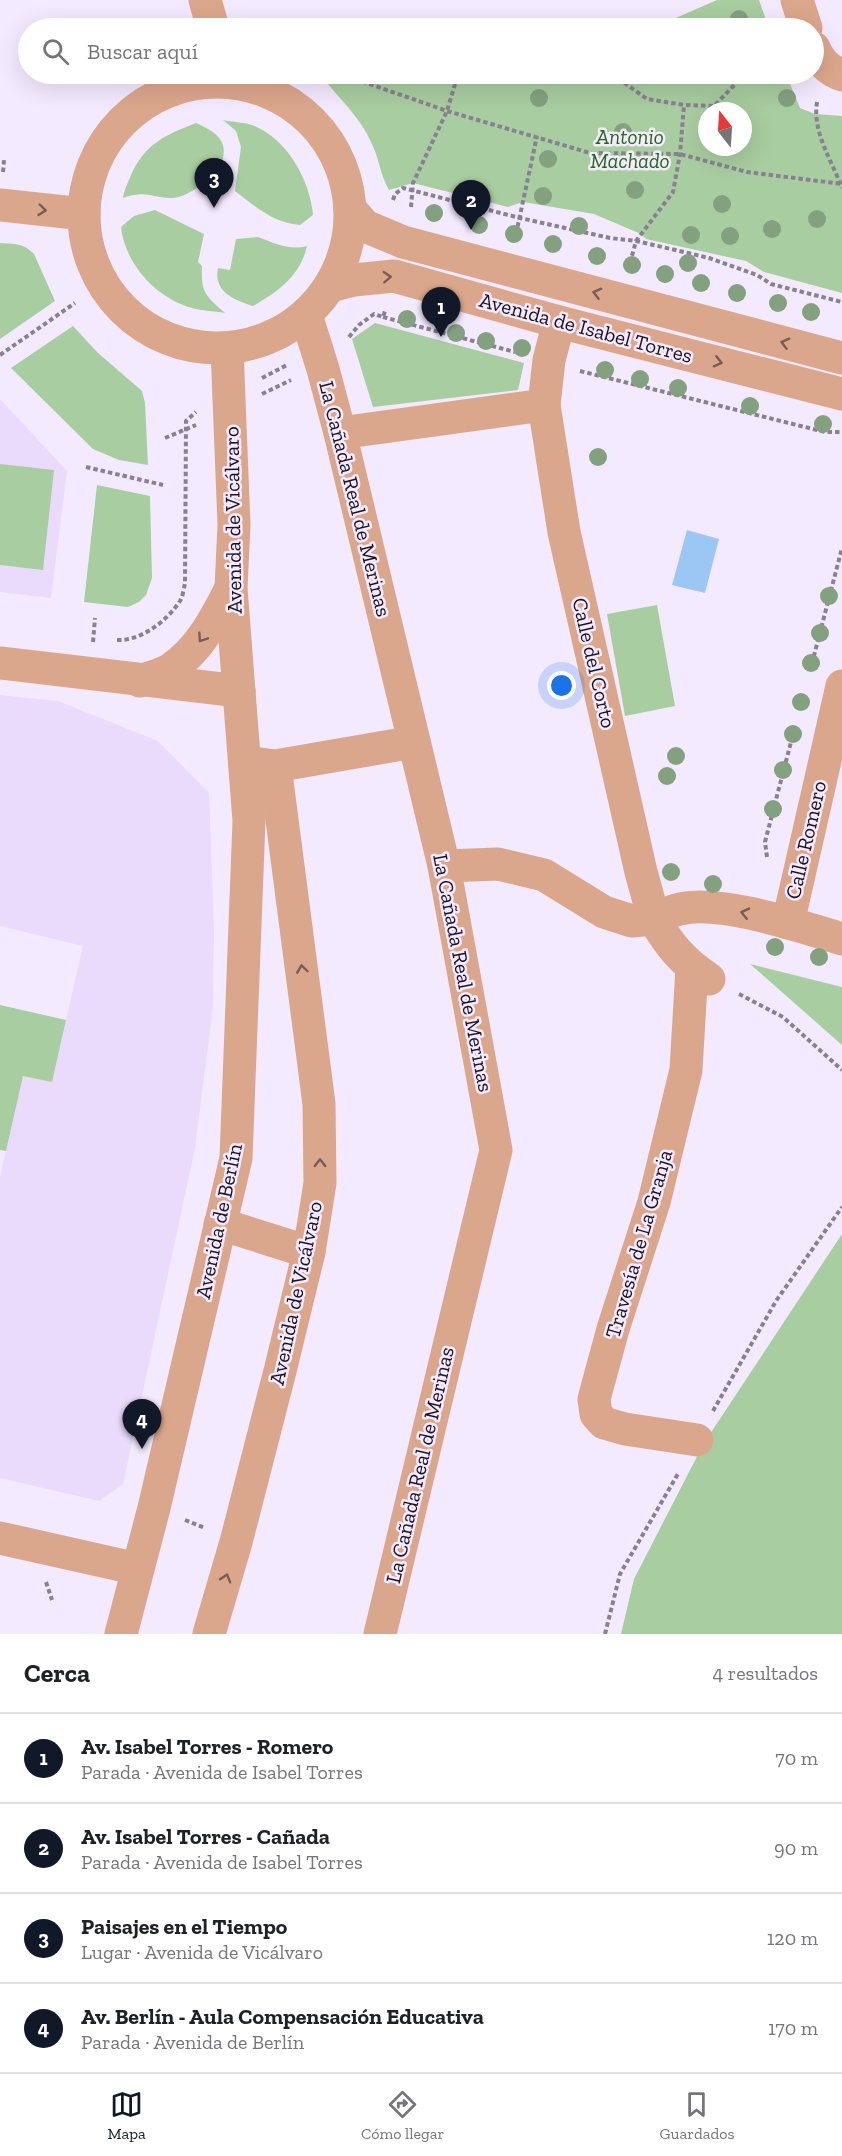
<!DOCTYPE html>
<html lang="es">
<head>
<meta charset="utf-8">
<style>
	:root { --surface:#fff; --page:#f6f6f6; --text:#202124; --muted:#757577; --line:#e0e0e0; --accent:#111827 }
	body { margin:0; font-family:"Zilla Slab",serif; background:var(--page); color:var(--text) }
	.compass { position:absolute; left:698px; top:102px; width:54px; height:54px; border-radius:50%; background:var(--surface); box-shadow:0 6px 24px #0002; rotate:343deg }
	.you { position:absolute; left:562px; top:686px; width:21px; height:21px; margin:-15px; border:4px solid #fff; border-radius:50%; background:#1a73e8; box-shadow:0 0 0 9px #1a73e833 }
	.badge { display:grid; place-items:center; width:39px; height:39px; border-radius:50%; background:var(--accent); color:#fff; font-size:20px; font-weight:700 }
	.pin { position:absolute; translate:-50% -50px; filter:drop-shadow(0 2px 3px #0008) }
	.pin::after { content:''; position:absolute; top:32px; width:21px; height:18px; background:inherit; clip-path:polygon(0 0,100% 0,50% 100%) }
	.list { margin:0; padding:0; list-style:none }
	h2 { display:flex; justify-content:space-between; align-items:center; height:78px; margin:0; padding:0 24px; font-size:26px }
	h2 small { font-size:20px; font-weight:400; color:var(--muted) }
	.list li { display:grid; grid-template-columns:39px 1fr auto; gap:18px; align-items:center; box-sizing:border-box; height:90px; padding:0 24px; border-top:2px solid var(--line) }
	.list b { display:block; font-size:22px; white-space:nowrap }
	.list p { margin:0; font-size:20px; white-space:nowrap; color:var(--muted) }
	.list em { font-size:20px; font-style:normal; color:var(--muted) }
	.icon { flex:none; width:33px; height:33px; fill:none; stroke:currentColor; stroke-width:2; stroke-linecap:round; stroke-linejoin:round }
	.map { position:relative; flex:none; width:842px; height:1634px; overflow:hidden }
	.search { position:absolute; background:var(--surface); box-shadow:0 6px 24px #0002; left:18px; right:18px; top:18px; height:66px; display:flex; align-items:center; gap:15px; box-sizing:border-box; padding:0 21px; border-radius:33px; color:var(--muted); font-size:22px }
	.sheet { height:438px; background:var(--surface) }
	nav { display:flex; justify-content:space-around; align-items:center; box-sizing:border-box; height:84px; border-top:2px solid var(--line); background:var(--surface); font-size:16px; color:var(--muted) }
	nav a { display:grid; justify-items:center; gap:3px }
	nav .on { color:var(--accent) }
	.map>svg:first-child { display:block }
	.built { fill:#eadafb }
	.green { fill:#a8cda0; fill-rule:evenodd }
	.water { fill:#9cc6f4 }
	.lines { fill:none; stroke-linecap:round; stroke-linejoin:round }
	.path { stroke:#888190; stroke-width:4; stroke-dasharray:4.5 3; stroke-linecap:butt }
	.minor { stroke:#dba78c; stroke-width:33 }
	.tree { fill:#83a17f }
	.oneway { stroke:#795d54 }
	.labels { text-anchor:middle; stroke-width:5; stroke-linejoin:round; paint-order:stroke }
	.park-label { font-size:21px; font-style:italic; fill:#266616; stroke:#f4eaff }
	.street-label { font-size:21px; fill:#17131c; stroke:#f4eaff }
</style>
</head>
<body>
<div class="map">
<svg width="842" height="1634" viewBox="0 0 842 1634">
	<rect width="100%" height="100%" fill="#f4eaff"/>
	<g class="built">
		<path d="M 0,399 L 67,471 L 51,598 L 0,592 Z"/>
		<path d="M 0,695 L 58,701 L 158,741 L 209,793 L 214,928 L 213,1007 L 195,1148 L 123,1484 L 99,1501 L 0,1478 L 0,1177 L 23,1076 L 52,1081 L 83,946 L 0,926 Z"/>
	</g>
	<g class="green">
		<path d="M 717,0 L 759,0 L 769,28 L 653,28 Z"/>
		<path d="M 338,74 L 786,74 L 800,108 L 815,114 L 842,116 L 842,293 L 764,272 L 746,261 L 646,239 L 641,234 L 594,214 L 523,202 L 508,207 L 413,183 L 389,190 C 380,175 379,157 371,142 C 361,119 342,101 326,82 ZM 707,111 L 743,111 L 743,147 L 707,147 Z"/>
		<path d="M 223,120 C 232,122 243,122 252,125 C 287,138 310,180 313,215 L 300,225 C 273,223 256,207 235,191 L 241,147 L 236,131 Z"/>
		<path d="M 196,123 C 235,140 225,153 214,188 L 201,185 C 193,191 180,199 170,198 C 150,197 145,190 123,198 C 124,190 128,183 131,175 C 145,144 165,135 196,123 Z"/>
		<path d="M 155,210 L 204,234 L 198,262 L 202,266 C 201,293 205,295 225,313 C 214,311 202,311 192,308 C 156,298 125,264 121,227 L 134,216 Z"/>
		<path d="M 258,237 C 274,243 290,251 307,246 C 300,276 279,291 253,306 C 233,300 213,291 218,268 L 230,270 L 236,239 Z"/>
		<path d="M 0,243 C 14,244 24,243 34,254 L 55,301 L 0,339 Z"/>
		<path d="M 375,323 L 524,363 L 518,390 L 373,407 L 352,339 Z"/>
		<path d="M 73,326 L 98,353 L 142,391 L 145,403 L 148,465 L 119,460 L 93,449 L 11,368 Z"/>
		<path d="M 0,464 L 54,470 L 43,570 L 0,565 Z"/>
		<path d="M 97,485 L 150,496 L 152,578 L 146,595 L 139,602 L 128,607 L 84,602 Z"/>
		<path d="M 657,605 L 675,706 L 625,716 L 607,614 Z"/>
		<path d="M 750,964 L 842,987 L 842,1045 Z"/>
		<path d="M 0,1005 L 66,1020 L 52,1082 L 23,1076 L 6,1151 L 0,1150 Z"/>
		<path d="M 842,1234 L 842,1634 L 621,1634 L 634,1579 L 704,1443 Z"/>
	</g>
	<path class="water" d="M 687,530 L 719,539 L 705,593 L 672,585 Z"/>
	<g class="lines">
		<g class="path">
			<path d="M 470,18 L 470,28"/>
			<path d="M 566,24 L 566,28"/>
			<path d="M 341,74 L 447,111 L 590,153 L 680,154 L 747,172 L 842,184"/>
			<path d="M 612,74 L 647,99 L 684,105 L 714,106 L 745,74"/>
			<path d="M 817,102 C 812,132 832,161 842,188"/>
			<path d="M 3,172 L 4,160"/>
			<path d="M 393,200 L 395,194 L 403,188 L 520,218 L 610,238 L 636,241 L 684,252 L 709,258 L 757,275 L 771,284 L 842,302"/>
			<path d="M 411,207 L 413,183 L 447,111 L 458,74"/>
			<path d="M 516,234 L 537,136"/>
			<path d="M 630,263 L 636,241 L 673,192 L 680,154 L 684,105"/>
			<path d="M 383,317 L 515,352"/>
			<path d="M 349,337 L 359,325 L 374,314 L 383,317 L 385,311"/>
			<path d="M 0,355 L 75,303"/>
			<path d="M 580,371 L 825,432 L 842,432"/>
			<path d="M 262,378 L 287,365"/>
			<path d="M 262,394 L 291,380"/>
			<path d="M 165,438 L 196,425"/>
			<path d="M 86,467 L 163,485"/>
			<path d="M 117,640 C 141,641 167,621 180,601 C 183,596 184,588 185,583 L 186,421 L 196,412"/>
			<path d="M 93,642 L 95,618"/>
			<path d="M 810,671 L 842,548"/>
			<path d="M 767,857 L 765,842 L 791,742"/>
			<path d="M 739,994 L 783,1017 L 842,1070"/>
			<path d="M 713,1411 L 776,1301 L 842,1207"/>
			<path d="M 185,1520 L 205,1528"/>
			<path d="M 46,1582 L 52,1600"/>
			<path d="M 605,1634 L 620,1574 L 679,1472"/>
		</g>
		<g class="minor">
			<path d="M 205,0 L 213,28"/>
			<path d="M 797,0 L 806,28"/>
			<path d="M 814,48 C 820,62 828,70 842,75"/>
			<circle cx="217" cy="215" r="133"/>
			<path d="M 0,205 L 84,214"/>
			<path d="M 350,209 L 365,226 L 403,242 L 842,358"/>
			<path d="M 330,286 L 354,280 L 394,276 L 559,322 L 842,394"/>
			<path d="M 306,315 L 323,369 L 340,433 L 444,866 L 496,1150 L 380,1634"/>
			<path d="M 559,322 L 549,360 L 544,405 L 564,532 L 641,872 L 654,919 C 663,915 671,911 680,909 C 720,899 802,927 842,939"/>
			<path d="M 340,433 L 544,405"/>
			<path d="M 0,663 L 239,691"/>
			<path d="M 140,681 C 150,677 162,675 171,669 C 200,649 216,618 231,588"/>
			<path d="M 275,766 L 414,742"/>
			<path d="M 444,866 L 498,864 L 544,875 L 604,912 L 632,921 L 654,919 C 669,945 683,962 709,979"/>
			<path d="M 788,923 L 842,686"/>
			<path d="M 692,968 L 686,1070 L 654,1202 L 613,1329 L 594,1399 L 596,1414 L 604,1423 L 625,1429 L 697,1440"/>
			<path d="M 220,1224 L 309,1252"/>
			<path d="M 0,1538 L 138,1569"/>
			<path d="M 121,1634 L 154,1508 L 236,1158 L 249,821 L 231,588 L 234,525 L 227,348"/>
			<path d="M 209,1634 L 236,1542 L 280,1371 L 309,1252 L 320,1183 L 319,1104 L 275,766 L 245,762"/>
		</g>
	</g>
	<g class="tree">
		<circle cx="739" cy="19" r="9"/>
		<circle cx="539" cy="98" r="9"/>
		<circle cx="787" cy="98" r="9"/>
		<circle cx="623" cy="132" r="9"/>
		<circle cx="548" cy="159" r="9"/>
		<circle cx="635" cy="190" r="9"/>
		<circle cx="543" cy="196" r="9"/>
		<circle cx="722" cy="204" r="9"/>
		<circle cx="434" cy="213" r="9"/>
		<circle cx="817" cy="219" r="9"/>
		<circle cx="479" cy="225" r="9"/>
		<circle cx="579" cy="226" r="9"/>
		<circle cx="772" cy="229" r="9"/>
		<circle cx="514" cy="234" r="9"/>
		<circle cx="691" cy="235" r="9"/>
		<circle cx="730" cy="236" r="9"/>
		<circle cx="553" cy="244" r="9"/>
		<circle cx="597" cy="256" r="9"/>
		<circle cx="688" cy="263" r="9"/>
		<circle cx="632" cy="265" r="9"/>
		<circle cx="665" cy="274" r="9"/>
		<circle cx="701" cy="283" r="9"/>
		<circle cx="737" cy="293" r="9"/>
		<circle cx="778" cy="303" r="9"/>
		<circle cx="811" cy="312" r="9"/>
		<circle cx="407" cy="319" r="9"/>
		<circle cx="456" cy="333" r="9"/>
		<circle cx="486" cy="341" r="9"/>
		<circle cx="522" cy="348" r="9"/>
		<circle cx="605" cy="370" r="9"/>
		<circle cx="640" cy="379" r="9"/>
		<circle cx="678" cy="388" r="9"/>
		<circle cx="750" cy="406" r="9"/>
		<circle cx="823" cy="424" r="9"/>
		<circle cx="598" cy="457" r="9"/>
		<circle cx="829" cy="596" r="9"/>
		<circle cx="820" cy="633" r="9"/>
		<circle cx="811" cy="663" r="9"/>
		<circle cx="801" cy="702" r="9"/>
		<circle cx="793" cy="734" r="9"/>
		<circle cx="676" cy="756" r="9"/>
		<circle cx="783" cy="770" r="9"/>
		<circle cx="667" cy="776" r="9"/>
		<circle cx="773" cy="809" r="9"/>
		<circle cx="671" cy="872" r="9"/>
		<circle cx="713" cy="884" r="9"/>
		<circle cx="775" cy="947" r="9"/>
		<circle cx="819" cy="957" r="9"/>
	</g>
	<defs><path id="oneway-chevron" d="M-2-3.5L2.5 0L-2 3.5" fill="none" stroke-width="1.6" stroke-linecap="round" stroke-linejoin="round" transform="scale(1.5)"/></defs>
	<g class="oneway">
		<use href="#oneway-chevron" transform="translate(42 210) rotate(6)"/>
		<use href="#oneway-chevron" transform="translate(387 277) rotate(-3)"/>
		<use href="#oneway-chevron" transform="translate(597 293) rotate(-165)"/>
		<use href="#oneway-chevron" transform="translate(785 343) rotate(-165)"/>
		<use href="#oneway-chevron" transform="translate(718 362) rotate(14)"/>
		<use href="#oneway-chevron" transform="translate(202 638) rotate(124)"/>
		<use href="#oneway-chevron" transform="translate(745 913) rotate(-167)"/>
		<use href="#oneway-chevron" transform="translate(302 969) rotate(-98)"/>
		<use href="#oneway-chevron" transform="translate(320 1163) rotate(-90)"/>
		<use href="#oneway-chevron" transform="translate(226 1578) rotate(-73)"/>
	</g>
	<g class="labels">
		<g class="park-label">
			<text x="630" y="144">Antonio<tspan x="630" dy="24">Machado</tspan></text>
		</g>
		<g class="street-label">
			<text transform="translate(586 328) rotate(15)" y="7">Avenida de Isabel Torres</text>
			<text transform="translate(355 499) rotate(76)" y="7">La Cañada Real de Merinas</text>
			<text transform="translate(233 520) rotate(-91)" y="7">Avenida de Vicálvaro</text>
			<text transform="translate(594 663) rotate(77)" y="7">Calle del Corto</text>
			<text transform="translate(806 840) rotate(-77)" y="7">Calle Romero</text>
			<text transform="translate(463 973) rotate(79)" y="7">La Cañada Real de Merinas</text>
			<text transform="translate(219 1221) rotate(-78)" y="7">Avenida de Berlín</text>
			<text transform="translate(639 1244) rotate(-74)" y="7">Travesía de La Granja</text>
			<text transform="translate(296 1293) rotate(-78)" y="7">Avenida de Vicálvaro</text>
			<text transform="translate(420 1465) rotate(-77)" y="7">La Cañada Real de Merinas</text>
		</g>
	</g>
</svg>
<svg class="compass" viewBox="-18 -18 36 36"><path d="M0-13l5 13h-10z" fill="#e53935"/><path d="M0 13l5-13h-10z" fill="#757577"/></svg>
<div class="you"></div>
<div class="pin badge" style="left:441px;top:337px">1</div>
<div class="pin badge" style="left:471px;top:230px">2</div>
<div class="pin badge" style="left:214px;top:208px">3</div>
<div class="pin badge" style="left:142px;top:1449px">4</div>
<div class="search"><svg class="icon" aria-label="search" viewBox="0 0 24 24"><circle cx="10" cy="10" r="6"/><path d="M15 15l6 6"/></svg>Buscar aquí</div>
</div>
<section class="sheet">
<h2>Cerca<small>4 resultados</small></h2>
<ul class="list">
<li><span class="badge">1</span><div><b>Av. Isabel Torres - Romero</b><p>Parada · Avenida de Isabel Torres</p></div><em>70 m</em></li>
<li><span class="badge">2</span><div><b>Av. Isabel Torres - Cañada</b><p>Parada · Avenida de Isabel Torres</p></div><em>90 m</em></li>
<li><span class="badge">3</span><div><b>Paisajes en el Tiempo</b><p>Lugar · Avenida de Vicálvaro</p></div><em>120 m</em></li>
<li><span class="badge">4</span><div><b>Av. Berlín - Aula Compensación Educativa</b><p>Parada · Avenida de Berlín</p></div><em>170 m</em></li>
</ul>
</section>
<nav>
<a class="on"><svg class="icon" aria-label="map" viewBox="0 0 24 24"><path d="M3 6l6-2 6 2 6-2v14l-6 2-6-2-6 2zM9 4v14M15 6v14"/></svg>Mapa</a>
<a><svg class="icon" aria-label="directions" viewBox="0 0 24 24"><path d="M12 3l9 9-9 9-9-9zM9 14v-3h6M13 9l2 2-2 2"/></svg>Cómo llegar</a>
<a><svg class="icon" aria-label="saved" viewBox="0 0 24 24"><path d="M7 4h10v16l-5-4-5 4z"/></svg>Guardados</a>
</nav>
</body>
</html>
